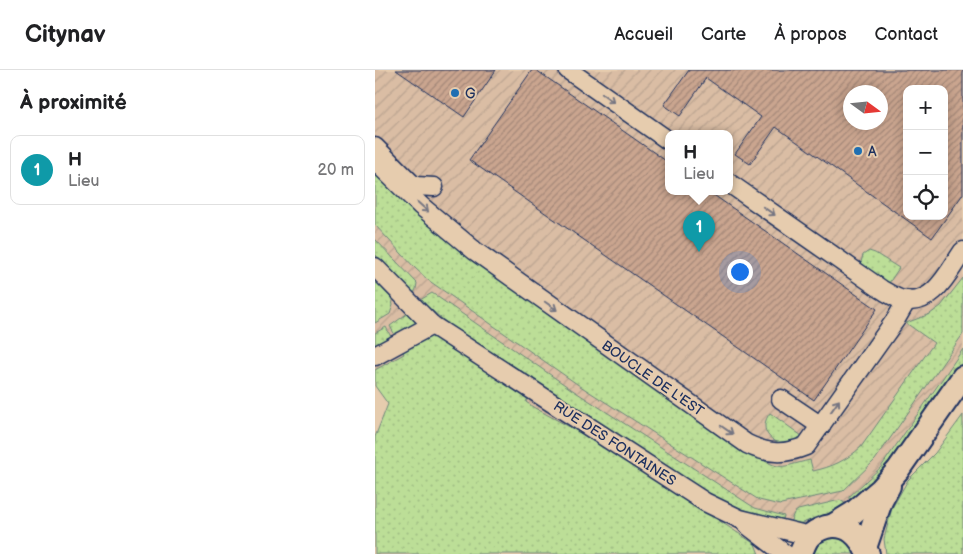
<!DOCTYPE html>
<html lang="fr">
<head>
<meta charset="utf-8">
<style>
	:root { --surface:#fff; --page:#f6f6f6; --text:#202124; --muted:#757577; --line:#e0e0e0; --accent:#1f6fb2 }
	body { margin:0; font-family:"Balsamiq Sans",sans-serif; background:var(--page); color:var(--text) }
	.controls { position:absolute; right:15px; top:15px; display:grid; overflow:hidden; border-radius:10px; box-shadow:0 2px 12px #0003 }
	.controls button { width:45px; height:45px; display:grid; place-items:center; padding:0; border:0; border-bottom:1px solid var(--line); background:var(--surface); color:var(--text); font:25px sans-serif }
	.compass { position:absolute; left:468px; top:15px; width:45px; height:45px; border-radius:50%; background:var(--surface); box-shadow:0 2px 12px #0003; rotate:105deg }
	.you { position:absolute; left:364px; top:201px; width:18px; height:18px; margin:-12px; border:4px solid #fff; border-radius:50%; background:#1a73e8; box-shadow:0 0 0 8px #1a73e833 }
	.badge { display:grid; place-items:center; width:32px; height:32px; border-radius:50%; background:var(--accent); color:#fff; font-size:16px; font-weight:700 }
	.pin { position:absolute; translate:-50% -41px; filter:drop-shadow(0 1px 2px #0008) }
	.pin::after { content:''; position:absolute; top:26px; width:18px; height:15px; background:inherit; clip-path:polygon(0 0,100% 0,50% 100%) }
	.popup { position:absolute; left:290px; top:60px; width:68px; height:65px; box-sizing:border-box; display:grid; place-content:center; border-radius:10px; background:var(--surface); filter:drop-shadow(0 1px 4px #0005); font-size:16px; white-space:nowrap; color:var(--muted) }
	.popup b { font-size:19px; color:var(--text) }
	.popup::after { content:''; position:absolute; left:50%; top:100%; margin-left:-10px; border:10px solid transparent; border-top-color:var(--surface) }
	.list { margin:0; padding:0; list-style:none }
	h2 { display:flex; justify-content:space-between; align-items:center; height:65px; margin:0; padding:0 20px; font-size:21px }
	h2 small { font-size:16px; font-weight:400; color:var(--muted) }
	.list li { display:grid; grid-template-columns:32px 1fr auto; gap:15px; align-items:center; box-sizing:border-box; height:70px; margin:0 10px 10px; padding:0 10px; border:1px solid var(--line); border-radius:10px }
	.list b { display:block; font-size:19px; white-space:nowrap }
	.list p { margin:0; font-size:16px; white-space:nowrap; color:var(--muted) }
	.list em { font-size:16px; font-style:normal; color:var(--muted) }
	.icon { flex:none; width:28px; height:28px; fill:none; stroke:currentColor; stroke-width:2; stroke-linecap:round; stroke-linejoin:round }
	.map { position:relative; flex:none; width:588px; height:484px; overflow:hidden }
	header { display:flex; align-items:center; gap:30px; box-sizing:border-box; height:70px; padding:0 25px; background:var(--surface); border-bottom:1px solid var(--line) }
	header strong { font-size:24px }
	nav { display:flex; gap:28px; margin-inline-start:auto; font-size:18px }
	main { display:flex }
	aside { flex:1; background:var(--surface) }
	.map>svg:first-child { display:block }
	.industrial { fill:url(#industrial-furrows); fill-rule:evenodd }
	.grass { fill:url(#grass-dots); stroke:#6c867a }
	.building { fill:url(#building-hatch); stroke:#1b2f5e; fill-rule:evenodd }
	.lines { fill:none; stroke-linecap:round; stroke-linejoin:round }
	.minor-casing { stroke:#1b2f5e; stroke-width:21 }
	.major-casing { stroke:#1b2f5e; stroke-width:26 }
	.minor { stroke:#e6ccae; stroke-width:18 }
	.major { stroke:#e6ccae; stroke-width:22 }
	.oneway { stroke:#767682 }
	.poi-dot { fill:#1f6fb2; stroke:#e6ccae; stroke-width:2 }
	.labels { text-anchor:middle; stroke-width:4; stroke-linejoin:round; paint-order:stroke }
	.poi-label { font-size:14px; fill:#1b2f5e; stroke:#e6ccae; text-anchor:start }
	.street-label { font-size:14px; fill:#1b2f5e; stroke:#e6ccae }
</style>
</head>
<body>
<header>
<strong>Citynav</strong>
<nav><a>Accueil</a><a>Carte</a><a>À propos</a><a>Contact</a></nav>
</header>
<main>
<aside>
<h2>À proximité<small></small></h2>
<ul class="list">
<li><span class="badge" style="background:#0f9aa8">1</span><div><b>H</b><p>Lieu</p></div><em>20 m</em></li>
</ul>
</aside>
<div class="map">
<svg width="588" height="484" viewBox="0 0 588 484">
	<defs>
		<pattern id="industrial-furrows" width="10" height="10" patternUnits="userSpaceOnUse" patternTransform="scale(1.25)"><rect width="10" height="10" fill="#dabda4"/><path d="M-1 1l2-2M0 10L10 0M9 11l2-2" fill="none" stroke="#baa390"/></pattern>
		<pattern id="grass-dots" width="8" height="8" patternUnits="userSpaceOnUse" patternTransform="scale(1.25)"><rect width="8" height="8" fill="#bcde97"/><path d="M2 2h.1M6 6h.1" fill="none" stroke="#a1bf85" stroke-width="1.8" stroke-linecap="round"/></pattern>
		<pattern id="building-hatch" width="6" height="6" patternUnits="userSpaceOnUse" patternTransform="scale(1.25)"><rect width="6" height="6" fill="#caa58f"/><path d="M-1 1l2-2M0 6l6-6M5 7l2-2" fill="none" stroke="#a38778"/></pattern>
	</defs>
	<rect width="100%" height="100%" fill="#e6ccae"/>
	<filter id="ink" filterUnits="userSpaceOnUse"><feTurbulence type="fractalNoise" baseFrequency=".02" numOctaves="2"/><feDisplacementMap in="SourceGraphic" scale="10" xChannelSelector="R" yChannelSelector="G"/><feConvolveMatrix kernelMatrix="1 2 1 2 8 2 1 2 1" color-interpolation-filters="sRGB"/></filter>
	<g filter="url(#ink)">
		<path class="industrial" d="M 0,0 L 588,0 L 588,306 L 506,419 L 435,466 L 0,316 ZM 532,19 L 569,19 L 569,146 L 532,146 ZM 476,22 L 506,22 L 506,52 L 476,52 ZM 294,63 L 354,63 L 354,121 L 294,121 Z"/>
		<g class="grass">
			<path d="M 0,99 L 378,384 C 408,402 404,397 435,390 L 438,401 C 457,397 472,390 486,377 L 559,273 L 531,253 L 555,244 L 566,236 L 588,208 L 588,264 L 500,390 L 468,421 L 406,434 L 405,435 L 384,430 L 202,314 L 53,210 L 40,198 L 0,155 Z"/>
			<path d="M 0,169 L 42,213 L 41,219 L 38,225 L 0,184 Z"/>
			<path d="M 494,181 L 500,183 L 524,198 L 514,213 L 487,195 L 486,192 L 488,185 Z"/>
			<path d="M 0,211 L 16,228 L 18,235 L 15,244 L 0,253 Z"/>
			<path d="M 57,223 L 196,319 L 380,438 L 409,446 L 407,453 L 351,433 L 335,424 L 74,255 L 45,230 Z"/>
			<path d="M 33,243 L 42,250 L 43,254 L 22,269 L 15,256 Z"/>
			<path d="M 11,257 L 17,269 L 0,279 L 0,263 Z"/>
			<path d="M 54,266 L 59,267 L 154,326 L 151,332 L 158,337 L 226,374 L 380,474 L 384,484 L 0,484 L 0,367 L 13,334 L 0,316 L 0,300 L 29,284 L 27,279 Z"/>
			<path d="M 588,279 L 588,293 L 516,394 L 479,434 L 474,429 L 474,427 L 506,397 Z"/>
			<path d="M 395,343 L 427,366 C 412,385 377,366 395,343 Z"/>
			<path d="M 588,345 L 588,484 L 511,484 L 509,469 L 517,438 L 533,410 L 560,383 Z"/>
			<path d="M 465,430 L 471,434 L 462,444 L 447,446 L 427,453 L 414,455 L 419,443 L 423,440 Z"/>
			<path d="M 457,467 C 469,469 475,474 481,484 L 434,484 C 439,474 447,469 457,467 Z"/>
		</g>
		<g class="building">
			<path d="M 21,0 L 121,0 L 89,47 Z"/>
			<path d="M 157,0 L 161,0 L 294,93 L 294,121 L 333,121 L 502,239 L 439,330 L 94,90 Z"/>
			<path d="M 314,0 L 588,0 L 588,124 L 557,168 L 401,57 L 375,94 L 360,84 L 386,47 L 331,8 L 305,46 L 289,35 ZM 532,19 L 569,19 L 569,146 L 532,146 ZM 476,22 L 506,22 L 506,52 L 476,52 Z"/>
		</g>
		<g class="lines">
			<defs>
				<g id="minor">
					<path d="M 193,0 L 294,71"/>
					<path d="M 0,77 L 36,113 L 41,116 L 59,117"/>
					<path d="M 0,91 L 46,136 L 100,181 L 372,374 C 393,384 409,385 431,376 L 521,249 L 532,230"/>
					<path d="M 354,113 L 506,219 C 513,223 520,228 528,230 C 558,237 574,201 588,181"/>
					<path d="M 0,197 L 57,255 L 330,432 L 365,449 L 435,466"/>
					<path d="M 0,286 L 57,255"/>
					<path d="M 406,329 L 446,356"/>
					<path d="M 371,454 L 410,484"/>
				</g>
				<g id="major">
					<path d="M 457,456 L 478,443 L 506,419 L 523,400 L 588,307"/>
					<path d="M 490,478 L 506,431 L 514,416"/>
					<path d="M 425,484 C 428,479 430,471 434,467 C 438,462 445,459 451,457 C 473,452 485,466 493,484"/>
				</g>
			</defs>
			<use href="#minor" class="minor-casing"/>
			<use href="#major" class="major-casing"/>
			<use href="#minor" class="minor"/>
			<use href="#major" class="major"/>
		</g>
		<defs><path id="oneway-shaft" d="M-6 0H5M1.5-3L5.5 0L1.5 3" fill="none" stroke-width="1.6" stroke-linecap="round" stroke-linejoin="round" transform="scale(1.25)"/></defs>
		<g class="oneway">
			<use href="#oneway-shaft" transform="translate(233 28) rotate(35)"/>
			<use href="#oneway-shaft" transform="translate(48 137) rotate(42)"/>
			<use href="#oneway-shaft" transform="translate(394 141) rotate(35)"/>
			<use href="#oneway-shaft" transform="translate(176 236) rotate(35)"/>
			<use href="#oneway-shaft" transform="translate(460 336) rotate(-55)"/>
			<use href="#oneway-shaft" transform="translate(352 360) rotate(35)"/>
		</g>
	</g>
	<g class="poi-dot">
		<circle cx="80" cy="23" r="5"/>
		<circle cx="483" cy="81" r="5"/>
	</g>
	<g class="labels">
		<g class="poi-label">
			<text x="90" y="28">G</text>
			<text x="493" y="86">A</text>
		</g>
		<g class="street-label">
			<text transform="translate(278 308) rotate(35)" y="5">BOUCLE DE L'EST</text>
			<text transform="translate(240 373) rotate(33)" y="5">RUE DES FONTAINES</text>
		</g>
	</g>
</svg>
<div class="controls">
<button>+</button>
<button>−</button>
<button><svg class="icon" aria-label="locate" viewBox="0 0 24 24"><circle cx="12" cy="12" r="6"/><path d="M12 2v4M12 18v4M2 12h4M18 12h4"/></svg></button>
</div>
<svg class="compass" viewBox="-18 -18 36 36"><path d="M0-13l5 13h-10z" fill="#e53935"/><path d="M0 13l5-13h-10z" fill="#757577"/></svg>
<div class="you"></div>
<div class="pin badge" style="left:324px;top:182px;background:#0f9aa8">1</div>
<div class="popup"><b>H</b>Lieu</div>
</div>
</main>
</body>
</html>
